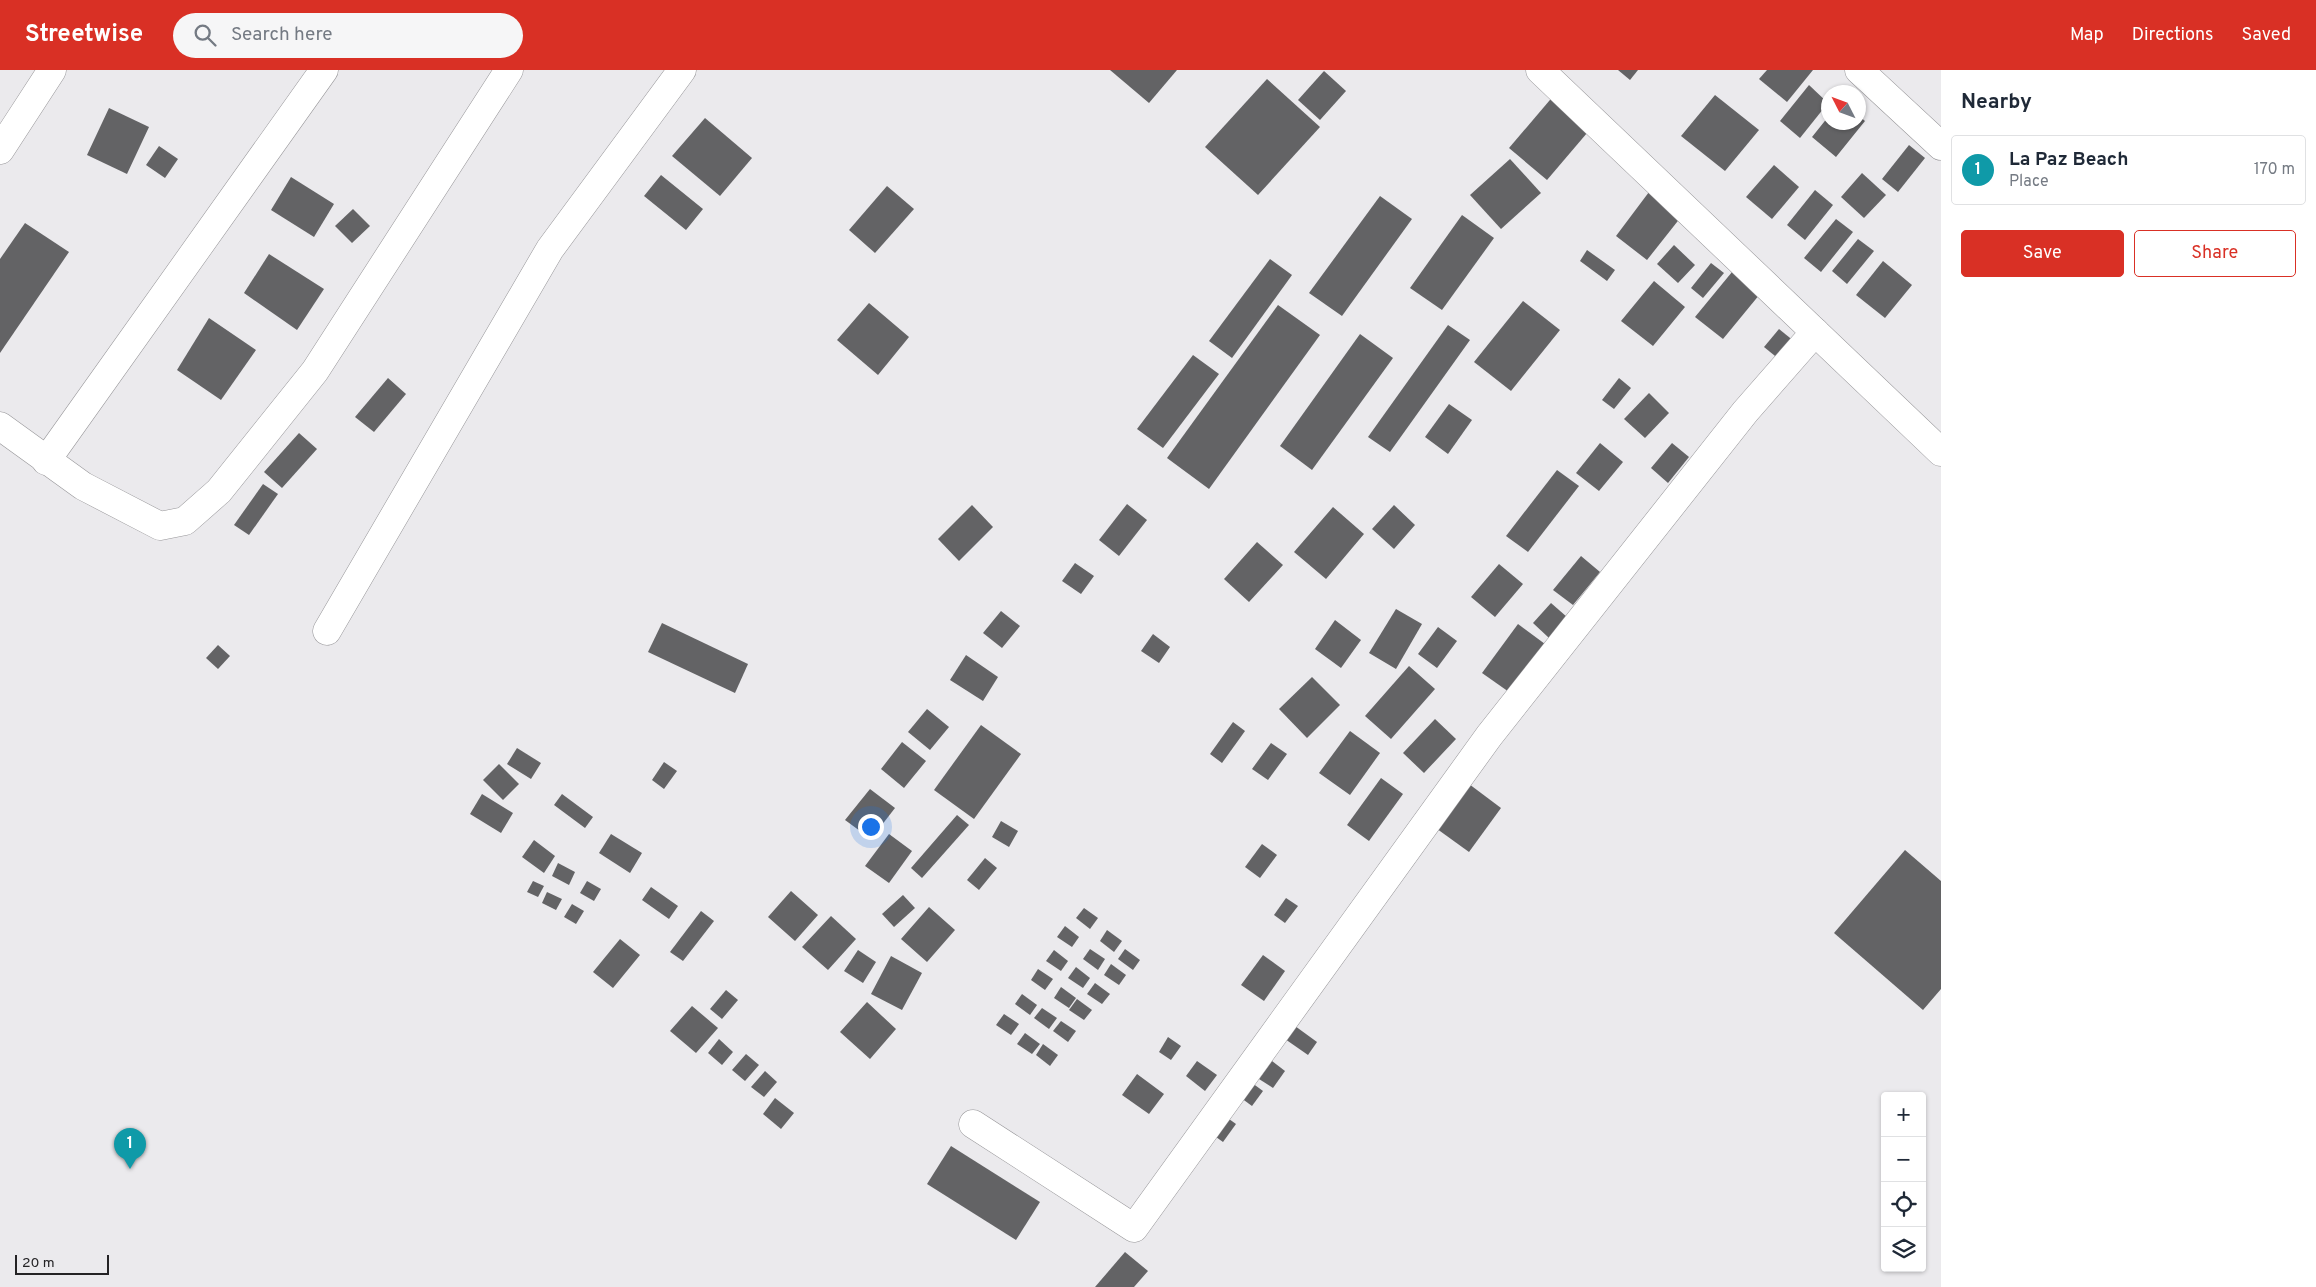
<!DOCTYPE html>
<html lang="en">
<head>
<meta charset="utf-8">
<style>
	:root { --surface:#fff; --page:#f6f6f7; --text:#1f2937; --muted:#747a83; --line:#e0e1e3; --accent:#d93025 }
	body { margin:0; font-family:Overpass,sans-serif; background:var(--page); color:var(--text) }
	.controls { position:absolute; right:15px; bottom:15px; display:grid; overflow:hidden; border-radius:5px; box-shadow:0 1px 4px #0004 }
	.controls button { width:45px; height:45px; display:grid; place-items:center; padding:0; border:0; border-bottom:1px solid var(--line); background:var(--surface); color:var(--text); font:25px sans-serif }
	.compass { position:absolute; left:1821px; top:15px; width:45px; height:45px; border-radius:50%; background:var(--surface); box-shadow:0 1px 4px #0004; rotate:312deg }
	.scale { position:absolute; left:15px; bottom:12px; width:94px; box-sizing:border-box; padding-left:5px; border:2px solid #242325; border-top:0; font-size:14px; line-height:18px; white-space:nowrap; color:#242325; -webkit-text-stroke:4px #ebeaed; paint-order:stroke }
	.you { position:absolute; left:870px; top:756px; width:18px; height:18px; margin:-12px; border:4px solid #fff; border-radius:50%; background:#1a73e8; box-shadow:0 0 0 8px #1a73e833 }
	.badge { display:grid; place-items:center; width:32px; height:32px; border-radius:50%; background:var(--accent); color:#fff; font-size:16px; font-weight:700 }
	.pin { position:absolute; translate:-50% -41px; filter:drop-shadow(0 1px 2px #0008) }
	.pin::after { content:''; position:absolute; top:26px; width:18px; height:15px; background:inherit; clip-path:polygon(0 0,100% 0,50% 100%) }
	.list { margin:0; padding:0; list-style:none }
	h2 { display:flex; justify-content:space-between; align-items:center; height:65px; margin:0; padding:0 20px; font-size:21px }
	h2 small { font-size:16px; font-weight:400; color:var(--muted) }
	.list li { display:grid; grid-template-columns:32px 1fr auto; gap:15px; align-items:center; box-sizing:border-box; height:70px; margin:0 10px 10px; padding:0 10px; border:1px solid var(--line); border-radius:5px }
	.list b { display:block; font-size:19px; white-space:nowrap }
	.list p { margin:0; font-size:16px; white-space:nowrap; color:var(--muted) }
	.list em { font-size:16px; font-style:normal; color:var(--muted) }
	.actions { display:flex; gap:10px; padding:15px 20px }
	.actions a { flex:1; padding:11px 0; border:1px solid var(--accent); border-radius:5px; text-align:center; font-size:18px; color:var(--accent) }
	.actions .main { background:var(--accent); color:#fff }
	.icon { flex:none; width:28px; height:28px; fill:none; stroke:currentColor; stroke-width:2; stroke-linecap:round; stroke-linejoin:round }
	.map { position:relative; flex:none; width:1941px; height:1217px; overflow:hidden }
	header { display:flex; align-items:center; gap:30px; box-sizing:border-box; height:70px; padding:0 25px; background:var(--accent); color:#fff }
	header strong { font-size:24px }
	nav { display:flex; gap:28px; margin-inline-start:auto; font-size:18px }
	.search { width:350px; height:45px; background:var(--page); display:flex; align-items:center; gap:12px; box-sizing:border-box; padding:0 18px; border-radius:28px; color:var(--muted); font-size:19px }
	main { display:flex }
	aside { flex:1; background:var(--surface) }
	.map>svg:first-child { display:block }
	.building { fill:#636365 }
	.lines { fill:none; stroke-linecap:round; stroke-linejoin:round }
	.minor-casing { stroke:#979699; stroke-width:29 }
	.minor { stroke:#fff; stroke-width:28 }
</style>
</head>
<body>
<header>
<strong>Streetwise</strong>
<div class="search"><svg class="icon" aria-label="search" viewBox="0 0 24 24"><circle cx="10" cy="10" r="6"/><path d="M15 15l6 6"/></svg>Search here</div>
<nav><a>Map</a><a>Directions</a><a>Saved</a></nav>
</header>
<main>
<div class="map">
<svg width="1941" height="1217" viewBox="0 0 1941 1217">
	<rect width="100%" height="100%" fill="#ebeaed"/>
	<g class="building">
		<path d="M 1110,0 L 1177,0 L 1149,33 Z"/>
		<path d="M 1618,0 L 1638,0 L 1630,10 Z"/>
		<path d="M 1767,0 L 1813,0 L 1787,32 L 1759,9 Z"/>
		<path d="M 1324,1 L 1346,21 L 1320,50 L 1298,30 Z"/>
		<path d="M 1267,9 L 1320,57 L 1258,125 L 1205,77 Z"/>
		<path d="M 1809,15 L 1828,33 L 1800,68 L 1780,51 Z"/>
		<path d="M 1555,24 L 1593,56 L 1547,110 L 1509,78 Z"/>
		<path d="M 1715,25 L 1759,60 L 1725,101 L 1681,66 Z"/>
		<path d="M 109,38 L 149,57 L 127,104 L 87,85 Z"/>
		<path d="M 1858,45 L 1865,51 L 1836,87 L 1812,67 L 1828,47 L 1828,52 L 1858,52 Z"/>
		<path d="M 705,48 L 752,88 L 720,126 L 672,86 Z"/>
		<path d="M 1909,75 L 1925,88 L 1898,122 L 1882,109 Z"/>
		<path d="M 159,76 L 178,89 L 165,108 L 146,95 Z"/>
		<path d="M 1510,89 L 1541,123 L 1501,159 L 1470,125 Z"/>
		<path d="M 1774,95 L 1799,117 L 1772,149 L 1746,127 Z"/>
		<path d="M 1862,103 L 1886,125 L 1864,148 L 1841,127 Z"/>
		<path d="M 661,105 L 703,139 L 686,160 L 644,126 Z"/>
		<path d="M 291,107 L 334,134 L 314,167 L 271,140 Z"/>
		<path d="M 887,116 L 914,139 L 875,183 L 849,160 Z"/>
		<path d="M 1815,120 L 1833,135 L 1805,170 L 1787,155 Z"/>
		<path d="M 1649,122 L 1681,147 L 1647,190 L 1616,166 Z"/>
		<path d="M 1380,126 L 1412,149 L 1342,246 L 1309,223 Z"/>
		<path d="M 353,139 L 370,156 L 352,173 L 335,156 Z"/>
		<path d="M 1462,145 L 1494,168 L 1442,240 L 1410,218 Z"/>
		<path d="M 1836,149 L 1853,162 L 1821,202 L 1804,188 Z"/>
		<path d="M 25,153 L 69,182 L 0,283 L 0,189 Z"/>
		<path d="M 1858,169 L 1874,181 L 1847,214 L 1832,201 Z"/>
		<path d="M 1674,175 L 1695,195 L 1678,213 L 1657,194 Z"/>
		<path d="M 1587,180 L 1615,200 L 1607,211 L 1580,191 Z"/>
		<path d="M 269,184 L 324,219 L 297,260 L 244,223 Z"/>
		<path d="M 1270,189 L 1292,205 L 1232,288 L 1209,271 Z"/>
		<path d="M 1883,191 L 1912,215 L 1885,248 L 1856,225 Z"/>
		<path d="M 1711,193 L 1724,203 L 1703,228 L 1691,218 Z"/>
		<path d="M 1732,202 L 1760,224 L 1723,269 L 1695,247 Z"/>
		<path d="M 1654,211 L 1685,237 L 1653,276 L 1621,251 Z"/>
		<path d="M 1523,231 L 1560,260 L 1511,321 L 1474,292 Z"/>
		<path d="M 869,233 L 909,267 L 878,305 L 837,270 Z"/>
		<path d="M 1278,235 L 1320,265 L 1209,419 L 1167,388 Z"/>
		<path d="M 209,248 L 256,280 L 221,330 L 177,300 Z"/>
		<path d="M 1448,255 L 1470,270 L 1390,382 L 1368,367 Z"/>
		<path d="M 1779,259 L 1795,272 L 1780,290 L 1764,277 Z"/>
		<path d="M 1360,264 L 1393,288 L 1312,400 L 1280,376 Z"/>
		<path d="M 1193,285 L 1219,304 L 1163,378 L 1137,359 Z"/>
		<path d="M 388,308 L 406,324 L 374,362 L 355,347 Z"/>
		<path d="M 1619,308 L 1631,318 L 1614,339 L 1602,330 Z"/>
		<path d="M 1649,323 L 1669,343 L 1645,368 L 1624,349 Z"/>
		<path d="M 1449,334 L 1472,350 L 1448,384 L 1425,367 Z"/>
		<path d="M 299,363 L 317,379 L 282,418 L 264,402 Z"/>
		<path d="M 1600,373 L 1623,392 L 1599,421 L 1576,403 Z"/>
		<path d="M 1672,373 L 1689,387 L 1668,413 L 1651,398 Z"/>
		<path d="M 1557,400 L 1579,416 L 1528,482 L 1506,466 Z"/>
		<path d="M 263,414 L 278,424 L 249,465 L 234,455 Z"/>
		<path d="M 1127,434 L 1147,450 L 1119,486 L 1099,470 Z"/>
		<path d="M 972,435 L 993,457 L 959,491 L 938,469 Z"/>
		<path d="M 1394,435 L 1415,455 L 1394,479 L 1372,459 Z"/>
		<path d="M 1333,437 L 1364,464 L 1326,509 L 1294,482 Z"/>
		<path d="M 1257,472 L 1283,495 L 1249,532 L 1224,509 Z"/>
		<path d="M 1581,486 L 1600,502 L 1573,535 L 1553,520 Z"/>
		<path d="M 1075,493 L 1094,506 L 1081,524 L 1062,511 Z"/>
		<path d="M 1499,494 L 1523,514 L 1495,547 L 1471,527 Z"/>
		<path d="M 1551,533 L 1567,547 L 1549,568 L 1533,553 Z"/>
		<path d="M 1396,539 L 1422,554 L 1396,599 L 1369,583 Z"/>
		<path d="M 1001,541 L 1020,556 L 1002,578 L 983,563 Z"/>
		<path d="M 1335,550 L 1361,570 L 1341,598 L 1315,579 Z"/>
		<path d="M 662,553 L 748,594 L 735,623 L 648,582 Z"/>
		<path d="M 1518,554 L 1545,574 L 1509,622 L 1482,603 Z"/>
		<path d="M 1438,557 L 1457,571 L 1437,598 L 1418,584 Z"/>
		<path d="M 1153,564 L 1170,577 L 1159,593 L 1141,581 Z"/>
		<path d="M 218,575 L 230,586 L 218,599 L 206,588 Z"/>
		<path d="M 966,585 L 998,607 L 983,631 L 950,610 Z"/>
		<path d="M 1409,596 L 1435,619 L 1391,669 L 1365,646 Z"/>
		<path d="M 1312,607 L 1340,635 L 1307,668 L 1279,639 Z"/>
		<path d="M 927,639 L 949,657 L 930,680 L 908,662 Z"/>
		<path d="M 1435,649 L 1456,669 L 1424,703 L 1403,683 Z"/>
		<path d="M 1233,652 L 1245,661 L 1222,693 L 1210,684 Z"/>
		<path d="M 981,655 L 1021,684 L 974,749 L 934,720 Z"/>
		<path d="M 1350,661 L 1380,683 L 1350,725 L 1319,703 Z"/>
		<path d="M 902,672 L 926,691 L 904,718 L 881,699 Z"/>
		<path d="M 1271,673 L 1287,684 L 1268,710 L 1252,699 Z"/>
		<path d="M 517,678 L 541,693 L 531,709 L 507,694 Z"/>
		<path d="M 664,692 L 677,701 L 664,719 L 652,710 Z"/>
		<path d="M 499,694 L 519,714 L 503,730 L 483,710 Z"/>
		<path d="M 1381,708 L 1403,724 L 1369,771 L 1347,755 Z"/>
		<path d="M 1465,711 L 1501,738 L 1469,782 L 1433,756 Z"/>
		<path d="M 870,719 L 895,738 L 871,769 L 845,750 Z"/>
		<path d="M 482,724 L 513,743 L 501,763 L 470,744 Z"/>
		<path d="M 562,724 L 593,747 L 585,758 L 554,735 Z"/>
		<path d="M 957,745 L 969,755 L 922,808 L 911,798 Z"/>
		<path d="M 1001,751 L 1018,761 L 1009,777 L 992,767 Z"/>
		<path d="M 611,764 L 642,783 L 630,803 L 599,783 Z"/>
		<path d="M 889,764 L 912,781 L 889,813 L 865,796 Z"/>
		<path d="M 534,770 L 555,786 L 544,803 L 522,787 Z"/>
		<path d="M 1262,774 L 1277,785 L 1260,808 L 1245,797 Z"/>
		<path d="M 1905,780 L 1941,811 L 1941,919 L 1923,940 L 1834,863 Z"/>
		<path d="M 985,788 L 997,798 L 979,820 L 967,810 Z"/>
		<path d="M 558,793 L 575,802 L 569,815 L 552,806 Z"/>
		<path d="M 533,811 L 544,816 L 538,827 L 527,822 Z"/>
		<path d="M 587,811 L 601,819 L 594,831 L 580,823 Z"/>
		<path d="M 651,817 L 678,836 L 669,849 L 642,830 Z"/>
		<path d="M 791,821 L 818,845 L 795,871 L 768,847 Z"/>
		<path d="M 547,822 L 562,829 L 556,840 L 542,833 Z"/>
		<path d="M 903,825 L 915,838 L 894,857 L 882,844 Z"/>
		<path d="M 1286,828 L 1298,836 L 1285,853 L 1274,845 Z"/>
		<path d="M 572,834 L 584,841 L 576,854 L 564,847 Z"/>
		<path d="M 929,837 L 955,860 L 927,892 L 901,869 Z"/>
		<path d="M 1084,838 L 1098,848 L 1090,859 L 1076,848 Z"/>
		<path d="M 701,841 L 714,851 L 683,891 L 670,882 Z"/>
		<path d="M 831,846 L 856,869 L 828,900 L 802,877 Z"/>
		<path d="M 1065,856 L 1079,867 L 1072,877 L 1057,867 Z"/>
		<path d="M 1107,860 L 1122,871 L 1114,882 L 1100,871 Z"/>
		<path d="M 620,869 L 640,885 L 613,918 L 593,902 Z"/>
		<path d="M 1090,879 L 1105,889 L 1098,900 L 1083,889 Z"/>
		<path d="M 1125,879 L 1140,890 L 1133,900 L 1118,889 Z"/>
		<path d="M 858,880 L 876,892 L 863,913 L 844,901 Z"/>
		<path d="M 1054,880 L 1068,891 L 1061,901 L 1046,891 Z"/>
		<path d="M 1263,885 L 1285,901 L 1264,931 L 1241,915 Z"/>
		<path d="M 891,886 L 922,903 L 902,940 L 871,924 Z"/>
		<path d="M 1111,894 L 1126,905 L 1119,915 L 1104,905 Z"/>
		<path d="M 1076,897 L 1090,908 L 1083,918 L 1068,908 Z"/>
		<path d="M 1038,899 L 1053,909 L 1045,920 L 1031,910 Z"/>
		<path d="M 1095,913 L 1110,924 L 1102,934 L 1087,924 Z"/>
		<path d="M 1061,917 L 1076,928 L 1069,938 L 1054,928 Z"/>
		<path d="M 726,920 L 738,930 L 722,949 L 710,939 Z"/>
		<path d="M 1022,924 L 1037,935 L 1030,945 L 1015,934 Z"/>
		<path d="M 1077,929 L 1092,940 L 1084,950 L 1069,940 Z"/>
		<path d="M 867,932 L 896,959 L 870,989 L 840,962 Z"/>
		<path d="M 692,936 L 718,958 L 696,983 L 670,961 Z"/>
		<path d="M 1042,938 L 1057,948 L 1049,959 L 1034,948 Z"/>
		<path d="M 1004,944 L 1019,954 L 1011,965 L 996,955 Z"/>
		<path d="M 1061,951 L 1076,961 L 1068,972 L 1053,961 Z"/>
		<path d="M 1295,956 L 1317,972 L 1308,985 L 1285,969 Z"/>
		<path d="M 1025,963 L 1040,974 L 1032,984 L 1017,974 Z"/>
		<path d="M 1168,967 L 1181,976 L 1171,990 L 1159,982 Z"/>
		<path d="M 719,969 L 733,982 L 722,995 L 708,983 Z"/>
		<path d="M 1043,974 L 1058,985 L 1050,996 L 1036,985 Z"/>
		<path d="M 746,984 L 759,995 L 745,1011 L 732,1000 Z"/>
		<path d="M 1197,991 L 1217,1005 L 1205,1021 L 1186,1006 Z"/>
		<path d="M 1272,991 L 1285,1001 L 1273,1018 L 1259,1009 Z"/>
		<path d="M 765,1001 L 777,1012 L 764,1027 L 751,1017 Z"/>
		<path d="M 1137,1004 L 1164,1024 L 1149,1044 L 1122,1025 Z"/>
		<path d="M 1248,1010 L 1263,1021 L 1252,1036 L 1237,1025 Z"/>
		<path d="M 775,1028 L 794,1043 L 781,1059 L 763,1044 Z"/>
		<path d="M 1222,1044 L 1236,1054 L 1223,1072 L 1209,1062 Z"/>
		<path d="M 951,1076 L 1040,1132 L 1016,1170 L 927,1114 Z"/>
		<path d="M 1125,1182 L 1148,1201 L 1134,1217 L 1095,1217 Z"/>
	</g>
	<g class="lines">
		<defs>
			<g id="minor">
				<path d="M 1540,0 L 1941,382"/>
				<path d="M 1859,0 L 1941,76"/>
				<path d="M 0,80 L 52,0"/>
				<path d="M 0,356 L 83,416 L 160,456 L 185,451 L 219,421 L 315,301 L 509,0"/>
				<path d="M 46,391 L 324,0"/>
				<path d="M 327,561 L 550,179 L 682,0"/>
				<path d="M 973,1054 L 1134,1158 L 1489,666 L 1745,342 L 1815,262"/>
			</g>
		</defs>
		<use href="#minor" class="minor-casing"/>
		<use href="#minor" class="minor"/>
	</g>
</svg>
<div class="controls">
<button>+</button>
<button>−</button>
<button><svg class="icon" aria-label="locate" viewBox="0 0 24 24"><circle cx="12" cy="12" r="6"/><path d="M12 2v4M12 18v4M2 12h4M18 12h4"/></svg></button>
<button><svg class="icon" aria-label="layers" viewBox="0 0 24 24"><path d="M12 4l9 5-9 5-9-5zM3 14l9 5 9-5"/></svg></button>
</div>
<svg class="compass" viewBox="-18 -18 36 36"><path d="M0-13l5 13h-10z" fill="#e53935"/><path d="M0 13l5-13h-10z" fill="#747a83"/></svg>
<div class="scale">20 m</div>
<div class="you"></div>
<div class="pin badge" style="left:130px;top:1099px;background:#0f9aa8">1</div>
</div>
<aside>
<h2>Nearby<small></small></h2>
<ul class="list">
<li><span class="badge" style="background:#0f9aa8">1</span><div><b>La Paz Beach</b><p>Place</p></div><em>170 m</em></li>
</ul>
<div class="actions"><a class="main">Save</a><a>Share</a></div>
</aside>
</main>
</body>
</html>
